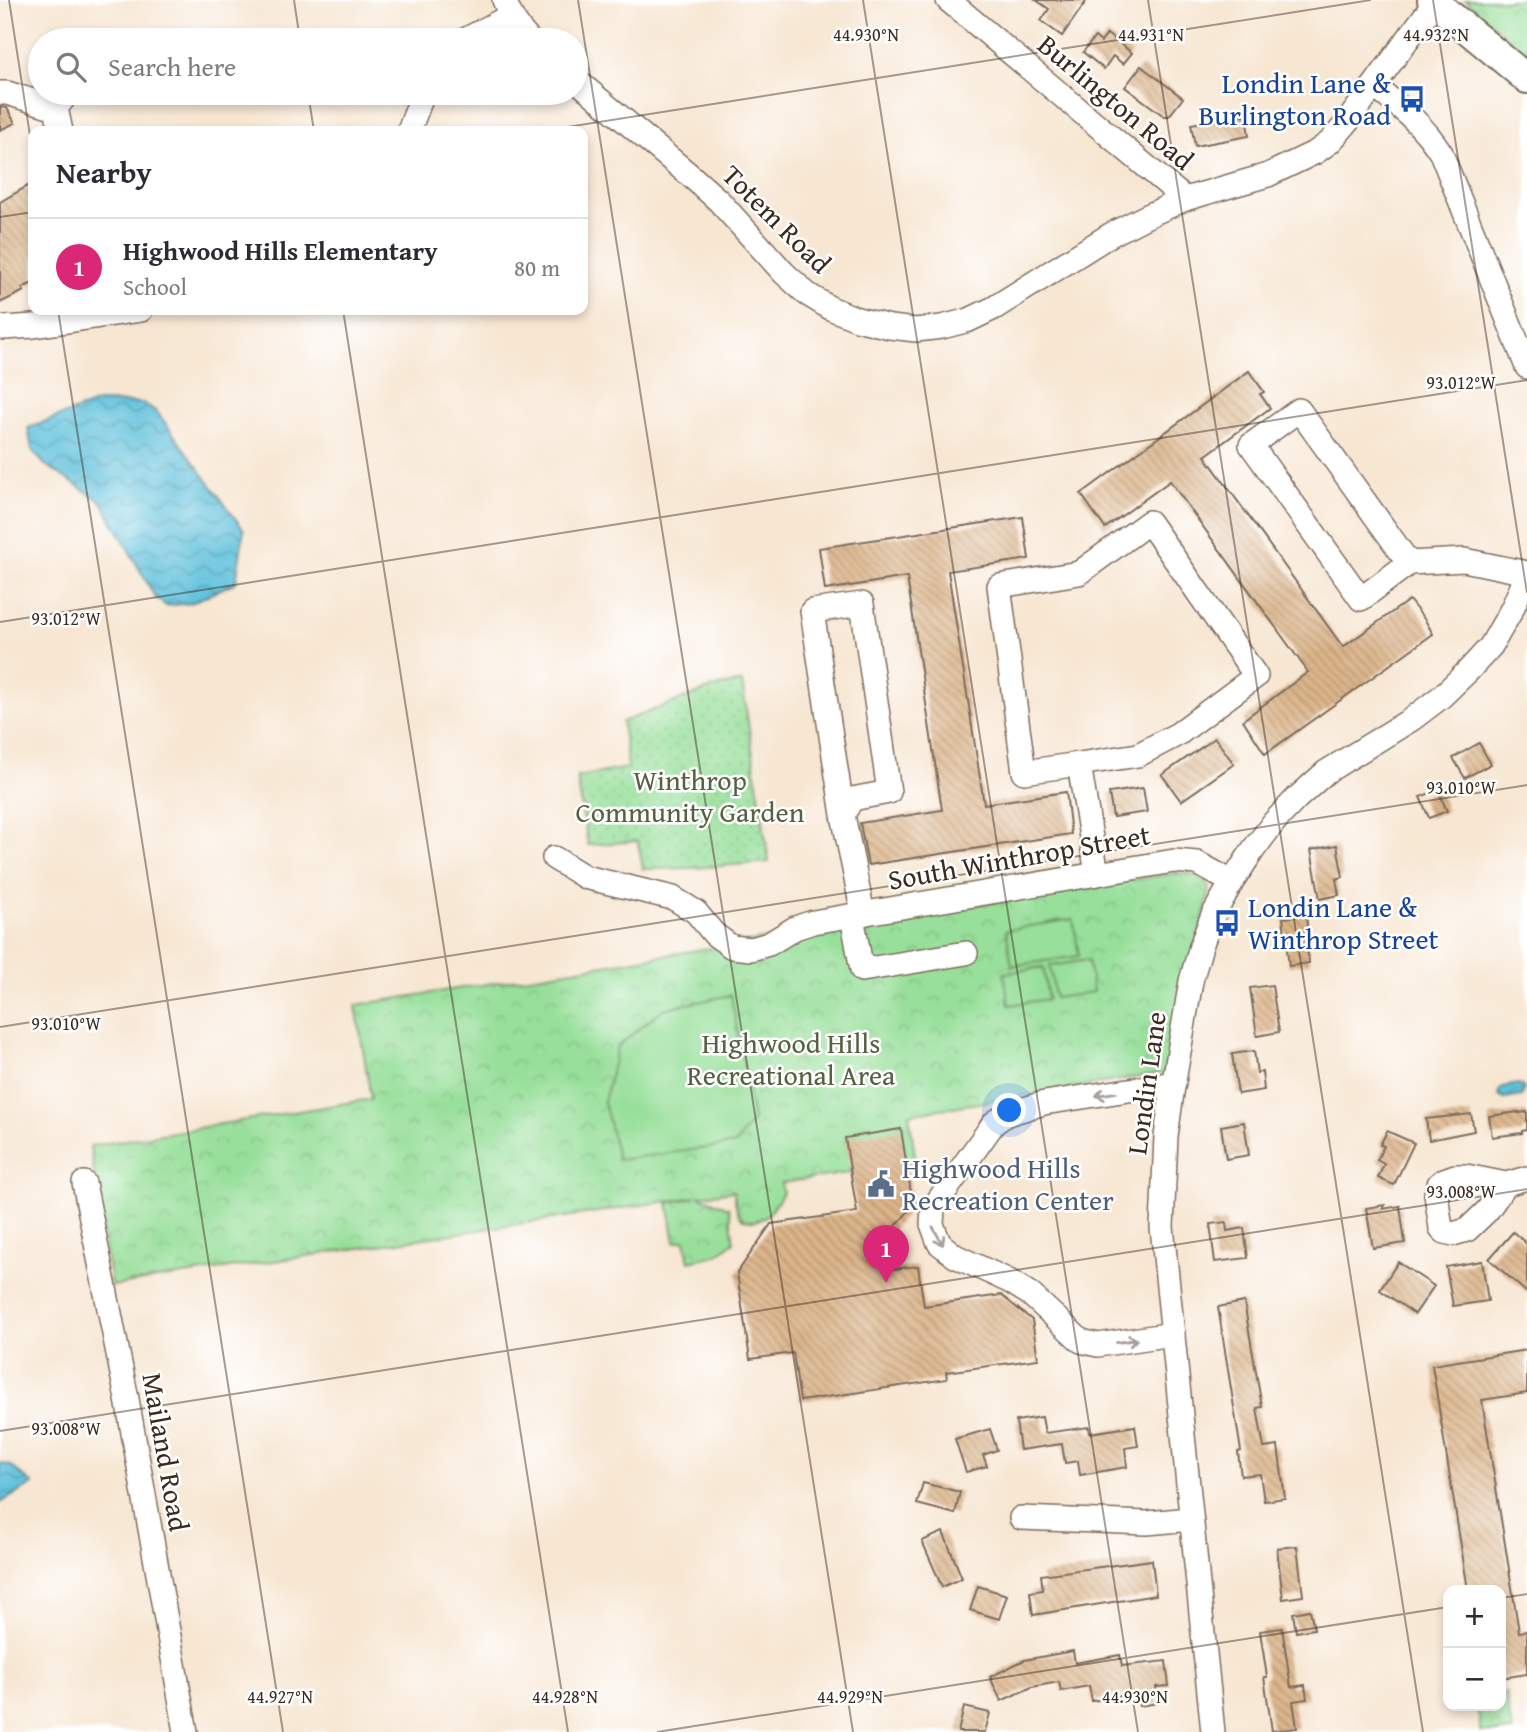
<!DOCTYPE html>
<html lang="en">
<head>
<meta charset="utf-8">
<style>
	:root { --surface:#fff; --page:#f2f2f3; --text:#2b2b33; --muted:#7c7c81; --line:#e1e1e2; --accent:#db2777 }
	body { margin:0; font-family:"Gentium Book Plus",serif; background:var(--page); color:var(--text) }
	.controls { position:absolute; right:21px; bottom:21px; display:grid; overflow:hidden; border-radius:14px; box-shadow:0 4px 10px #0003 }
	.controls button { width:63px; height:63px; display:grid; place-items:center; padding:0; border:0; border-bottom:2px solid var(--line); background:var(--surface); color:var(--text); font:35px sans-serif }
	.you { position:absolute; left:1010px; top:1111px; width:24px; height:24px; margin:-18px; border:5px solid #fff; border-radius:50%; background:#1a73e8; box-shadow:0 0 0 10px #1a73e833 }
	.badge { display:grid; place-items:center; width:46px; height:46px; border-radius:50%; background:var(--accent); color:#fff; font-size:23px; font-weight:700 }
	.pin { position:absolute; translate:-50% -58px; filter:drop-shadow(0 2px 4px #0008) }
	.pin::after { content:''; position:absolute; top:37px; width:24px; height:21px; background:inherit; clip-path:polygon(0 0,100% 0,50% 100%) }
	.list { margin:0; padding:0; list-style:none }
	h2 { display:flex; justify-content:space-between; align-items:center; height:91px; margin:0; padding:0 28px; font-size:30px }
	h2 small { font-size:23px; font-weight:400; color:var(--muted) }
	.list li { display:grid; grid-template-columns:46px 1fr auto; gap:21px; align-items:center; box-sizing:border-box; height:98px; padding:0 28px; border-top:2px solid var(--line) }
	.list b { display:block; font-size:26px; white-space:nowrap }
	.list p { margin:0; font-size:23px; white-space:nowrap; color:var(--muted) }
	.list em { font-size:23px; font-style:normal; color:var(--muted) }
	.icon { flex:none; width:38px; height:38px; fill:none; stroke:currentColor; stroke-width:2; stroke-linecap:round; stroke-linejoin:round }
	.map { position:relative; flex:none; width:1527px; height:1732px; overflow:hidden }
	.search { position:absolute; background:var(--surface); box-shadow:0 4px 10px #0003; left:28px; top:28px; width:560px; height:77px; display:flex; align-items:center; gap:18px; box-sizing:border-box; padding:0 24px; border-radius:38px; color:var(--muted); font-size:26px }
	.panel { position:absolute; background:var(--surface); box-shadow:0 4px 10px #0003; left:28px; top:126px; width:560px; height:189px; border-radius:14px }
	.map>svg:first-child { display:block }
	.grass { fill:url(#grass-dots); stroke:#69845c; stroke-width:2 }
	.park { fill:url(#park-crowns); stroke:#69845c; stroke-width:2 }
	.pitch { fill:#97df9a; stroke:#69845c; stroke-width:2 }
	.water { fill:url(#water-waves); stroke:#4c767d; stroke-width:2 }
	.building { fill:url(#building-back-hatch) }
	.lines { fill:none; stroke-linecap:round; stroke-linejoin:round }
	.minor-casing { stroke:#7d6c5d; stroke-width:26 }
	.major-casing { stroke:#7d6c5d; stroke-width:32 }
	.minor { stroke:#fff; stroke-width:23 }
	.major { stroke:#fff; stroke-width:28 }
	.oneway { stroke:#a79f9a }
	.ticks { fill:none; stroke:#3b2a1e; stroke-width:2; stroke-opacity:0.45 }
	.labels { text-anchor:middle; stroke-width:5; stroke-linejoin:round; paint-order:stroke }
	.transit-label { font-size:28px; fill:#164399; stroke:#fff; text-anchor:end }
	.street-label { font-size:28px; fill:#3b2a1e; stroke:#fff }
	.park-label { font-size:28px; fill:#576043; stroke:#fff }
	.service-label { font-size:28px; fill:#4e5e75; stroke:#fff; text-anchor:start }
	.ticks-label { font-size:18px; text-anchor:middle; fill:#3b2a1e; stroke:#fff; stroke-width:5; stroke-linejoin:round; paint-order:stroke }
</style>
</head>
<body>
<div class="map">
<svg width="1527" height="1732" viewBox="0 0 1527 1732">
	<defs>
		<pattern id="grass-dots" width="8" height="8" patternUnits="userSpaceOnUse" patternTransform="scale(1.75)"><rect width="8" height="8" fill="#97df9a"/><path d="M2 2h.1M6 6h.1" fill="none" stroke="#83c084" stroke-width="1.8" stroke-linecap="round"/></pattern>
		<pattern id="park-crowns" width="20" height="18" patternUnits="userSpaceOnUse" patternTransform="scale(1.75)"><rect width="20" height="18" fill="#97df9a"/><path d="M2 6a3 3 0 1 1 6 0M12 15a3 3 0 1 1 6 0" fill="none" stroke="#83c084"/></pattern>
		<pattern id="water-waves" width="16" height="10" patternUnits="userSpaceOnUse" patternTransform="scale(1.75)"><rect width="16" height="10" fill="#5ec1dc"/><path d="M0 5q4-4 8 0t8 0" fill="none" stroke="#4f9db2"/></pattern>
		<pattern id="building-back-hatch" width="6" height="6" patternUnits="userSpaceOnUse" patternTransform="scale(1.75)"><rect width="6" height="6" fill="#dcb58a"/><path d="M-1 5l2 2M0 0l6 6M5-1l2 2" fill="none" stroke="#b49370"/></pattern>
	</defs>
	<rect width="100%" height="100%" fill="#fff"/>
	<filter id="ink" filterUnits="userSpaceOnUse"><feTurbulence type="fractalNoise" baseFrequency=".0143" numOctaves="2"/><feDisplacementMap in="SourceGraphic" scale="14" xChannelSelector="R" yChannelSelector="G"/><feConvolveMatrix kernelMatrix="1 2 1 2 8 2 1 2 1" color-interpolation-filters="sRGB"/></filter>
	<filter id="wash" filterUnits="userSpaceOnUse"><feTurbulence type="fractalNoise" baseFrequency=".00686" numOctaves="4" result="noise"/><feDisplacementMap in="SourceGraphic" scale="28" xChannelSelector="R" yChannelSelector="G"/><feGaussianBlur stdDeviation="1.57" result="paint"/><feColorMatrix in="noise" values="0 0 0 0 0 0 0 0 0 0 0 0 0 0 0 0 0 1.4 0 .05"/><feComposite in="paint" operator="in"/></filter>
	<g filter="url(#wash)">
		<rect width="100%" height="100%" fill="#f7e6d2"/>
		<path class="grass" d="M 742,682 L 769,862 L 694,868 L 643,869 L 638,841 L 588,845 L 577,777 L 628,768 L 622,722 L 715,687 Z"/>
		<g class="park">
			<path d="M 1465,0 L 1527,0 L 1527,55 Z"/>
			<path d="M 1176,873 C 1193,875 1201,873 1210,890 L 1164,1073 L 909,1114 L 916,1163 L 781,1183 L 783,1193 C 775,1205 769,1219 754,1221 C 747,1221 742,1220 739,1214 C 735,1207 735,1198 734,1191 L 699,1196 L 729,1208 L 734,1242 L 716,1255 L 689,1261 L 685,1240 L 675,1242 L 668,1203 L 695,1197 L 111,1286 L 90,1146 L 371,1099 L 356,1005 Z"/>
			<path d="M 1506,1693 L 1512,1732 L 1481,1732 L 1477,1706 L 1501,1706 L 1501,1694 Z"/>
		</g>
		<g class="pitch">
			<path d="M 1073,919 L 1079,956 L 1012,966 L 1006,930 Z"/>
			<path d="M 1088,960 L 1093,992 L 1055,998 L 1050,966 Z"/>
			<path d="M 1043,967 L 1048,999 L 1009,1005 L 1004,973 Z"/>
			<path d="M 731,995 L 753,1120 L 735,1144 L 618,1160 L 604,1102 L 617,1047 L 663,1009 Z"/>
		</g>
		<g class="water">
			<path d="M 98,402 L 143,403 L 157,412 L 244,530 L 236,582 L 191,603 L 166,606 L 155,597 L 102,502 L 44,464 L 32,450 L 28,428 Z"/>
			<path d="M 1518,1084 L 1521,1085 L 1524,1089 L 1522,1096 L 1504,1099 L 1499,1096 L 1499,1091 L 1503,1087 Z"/>
			<path d="M 0,1463 L 11,1466 L 33,1484 L 0,1503 Z"/>
		</g>
		<g id="blocks">
			<g class="building">
				<path d="M 1036,0 L 1087,0 L 1062,36 L 1041,21 L 1049,9 Z"/>
				<path d="M 1107,34 L 1132,53 L 1123,64 L 1113,56 L 1104,69 L 1083,52 L 1095,37 L 1101,42 Z"/>
				<path d="M 1141,66 L 1183,98 L 1169,116 L 1164,116 L 1125,87 Z"/>
				<path d="M 0,107 L 7,108 L 15,123 L 0,130 Z"/>
				<path d="M 1246,115 L 1249,136 L 1195,146 L 1191,124 Z"/>
				<path d="M 33,183 L 33,283 L 22,288 L 24,291 L 0,303 L 0,202 Z"/>
				<path d="M 1249,371 L 1264,392 L 1260,394 L 1270,408 L 1205,456 L 1343,647 L 1409,600 L 1425,620 L 1433,634 L 1265,754 L 1243,720 L 1308,672 L 1170,481 L 1105,528 L 1081,494 Z"/>
				<path d="M 1023,517 L 1029,559 L 948,571 L 984,804 L 1066,792 L 1071,834 L 868,865 L 860,823 L 942,810 L 907,577 L 825,590 L 819,548 Z"/>
				<path d="M 1215,738 L 1234,764 L 1181,801 L 1162,775 Z"/>
				<path d="M 1479,743 L 1491,764 L 1465,778 L 1453,758 Z"/>
				<path d="M 1143,788 L 1147,812 L 1113,817 L 1109,793 Z"/>
				<path d="M 1438,790 L 1447,811 L 1429,818 L 1420,797 Z"/>
				<path d="M 1337,845 L 1343,877 L 1336,879 L 1339,895 L 1320,899 L 1311,850 Z"/>
				<path d="M 1306,915 L 1310,947 L 1307,947 L 1309,963 L 1289,966 L 1283,918 Z"/>
				<path d="M 1272,985 L 1279,1032 L 1257,1036 L 1250,988 Z"/>
				<path d="M 1254,1051 L 1257,1073 L 1262,1072 L 1264,1090 L 1238,1094 L 1232,1054 Z"/>
				<path d="M 1519,1112 L 1519,1113 L 1527,1112 L 1527,1130 L 1522,1131 L 1522,1133 L 1492,1137 L 1489,1116 Z"/>
				<path d="M 1471,1114 L 1474,1131 L 1429,1140 L 1426,1119 Z"/>
				<path d="M 1244,1122 L 1249,1155 L 1226,1159 L 1221,1126 Z"/>
				<path d="M 901,1129 L 913,1206 L 889,1234 L 894,1269 L 918,1266 L 924,1306 L 1001,1295 L 1032,1320 L 1038,1359 L 946,1372 L 947,1379 L 800,1401 L 793,1353 L 750,1359 L 737,1273 L 771,1224 L 857,1212 L 845,1138 Z"/>
				<path d="M 1387,1131 L 1414,1143 L 1394,1185 L 1378,1178 L 1384,1164 L 1377,1160 L 1384,1146 L 1380,1145 Z"/>
				<path d="M 1385,1205 L 1383,1209 L 1400,1206 L 1405,1243 L 1373,1248 L 1366,1208 Z"/>
				<path d="M 1226,1222 L 1227,1231 L 1244,1228 L 1248,1258 L 1215,1262 L 1210,1224 Z"/>
				<path d="M 1513,1232 L 1527,1244 L 1527,1293 L 1489,1259 Z"/>
				<path d="M 1482,1261 L 1488,1301 L 1453,1306 L 1446,1267 Z"/>
				<path d="M 1398,1262 L 1434,1286 L 1415,1314 L 1380,1290 Z"/>
				<path d="M 1244,1302 L 1262,1407 L 1257,1408 L 1264,1448 L 1278,1446 L 1285,1498 L 1264,1501 L 1260,1474 L 1241,1476 L 1238,1452 L 1241,1451 L 1218,1307 Z"/>
				<path d="M 1527,1350 L 1527,1393 L 1482,1400 L 1519,1632 L 1527,1631 L 1527,1674 L 1501,1678 L 1501,1590 L 1468,1590 L 1432,1365 Z"/>
				<path d="M 1042,1417 L 1045,1433 L 1089,1427 L 1090,1433 L 1135,1426 L 1138,1446 L 1125,1448 L 1127,1467 L 1080,1475 L 1078,1461 L 1065,1463 L 1062,1444 L 1020,1450 L 1016,1421 Z"/>
				<path d="M 990,1429 L 997,1450 L 983,1455 L 987,1466 L 966,1472 L 955,1439 Z"/>
				<path d="M 923,1483 L 960,1492 L 955,1514 L 917,1504 Z"/>
				<path d="M 943,1532 L 962,1578 L 942,1587 L 922,1541 Z"/>
				<path d="M 1297,1546 L 1303,1596 L 1283,1599 L 1277,1548 Z"/>
				<path d="M 1152,1560 L 1156,1595 L 1033,1615 L 1030,1592 L 1043,1590 L 1041,1575 Z"/>
				<path d="M 978,1586 L 1007,1595 L 999,1619 L 970,1610 Z"/>
				<path d="M 1310,1610 L 1314,1629 L 1296,1632 L 1293,1613 Z"/>
				<path d="M 1282,1628 L 1291,1687 L 1305,1685 L 1307,1699 L 1293,1701 L 1297,1728 L 1272,1731 L 1264,1677 L 1267,1677 L 1260,1631 Z"/>
				<path d="M 1073,1651 L 1075,1663 L 1120,1655 L 1122,1666 L 1166,1661 L 1169,1686 L 1156,1687 L 1158,1703 L 1139,1706 L 1138,1693 L 1092,1701 L 1089,1686 L 1061,1691 L 1059,1682 L 1032,1687 L 1001,1701 L 990,1677 L 1024,1660 Z"/>
				<path d="M 964,1707 L 990,1713 L 985,1732 L 958,1732 Z"/>
			</g>
		</g>
	</g>
	<g filter="url(#ink)">
		<use href="#blocks" fill-opacity="0" stroke="#7d6c5d" stroke-width="2"/>
		<g class="lines">
			<defs>
				<g id="minor">
					<path d="M 504,0 C 510,16 517,28 529,40"/>
					<path d="M 948,0 L 1185,199"/>
					<path d="M 465,40 L 510,16"/>
					<path d="M 576,80 L 692,177 L 719,201 L 784,273 L 807,294 L 830,308 L 857,319 L 890,327 L 916,330 L 942,327 L 969,320 L 994,308 L 1110,235 L 1145,217 L 1185,199 L 1268,175 L 1316,152 L 1330,142 L 1345,125 L 1435,2"/>
					<path d="M 1374,86 C 1401,108 1422,123 1441,153 L 1527,367"/>
					<path d="M 0,93 L 7,93 L 56,108"/>
					<path d="M 61,131 L 56,108 L 68,93"/>
					<path d="M 409,131 L 423,93"/>
					<path d="M 0,327 L 4,328 L 34,326 L 141,310"/>
					<path d="M 1409,563 L 1299,410 L 1251,445 L 1361,599 L 1409,563 L 1464,560 L 1527,573"/>
					<path d="M 1079,764 L 1138,755 L 1178,734 L 1256,676 L 1149,522 L 1079,573 L 999,586 L 1024,772 L 1079,764 L 1097,874"/>
					<path d="M 843,815 L 812,611 L 862,604 L 889,792 L 852,799 L 843,815 L 863,914"/>
					<path d="M 554,858 L 585,877 L 673,898 L 696,912 L 714,934 L 732,947 L 751,949 L 769,944 L 795,928 L 813,922 L 1174,861 L 1197,863 L 1232,882"/>
					<path d="M 852,916 L 862,970 L 966,953"/>
					<path d="M 84,1183 L 127,1399 L 186,1732"/>
					<path d="M 1506,1184 L 1487,1211 L 1467,1230 L 1453,1234 L 1445,1232 L 1441,1228 L 1436,1194 L 1439,1184 L 1444,1180 L 1455,1176 L 1466,1176 L 1506,1184 L 1527,1178"/>
					<path d="M 1173,1334 L 1098,1345 L 1081,1341 L 1030,1294 L 1009,1281 L 955,1256 L 939,1243 L 932,1224 L 933,1208 L 994,1123 L 1007,1114 L 1044,1103 L 1174,1083"/>
					<path d="M 1021,1518 L 1147,1523 L 1191,1519"/>
					<path d="M 1213,1732 L 1162,1227 L 1166,1137 L 1172,1093 L 1191,981 L 1201,946 L 1212,917 L 1232,882 L 1253,850 L 1274,822 L 1297,798 L 1326,772 L 1412,719 L 1441,697 L 1468,671 L 1491,646 L 1512,609 L 1527,575"/>
				</g>
				<path id="major" d="M 1432,0 L 1527,79"/>
			</defs>
			<use href="#minor" class="minor-casing"/>
			<use href="#major" class="major-casing"/>
			<use href="#minor" class="minor"/>
			<use href="#major" class="major"/>
		</g>
		<defs><path id="oneway-shaft" d="M-6 0H5M1.5-3L5.5 0L1.5 3" fill="none" stroke-width="1.6" stroke-linecap="round" stroke-linejoin="round" transform="scale(1.75)"/></defs>
		<g class="oneway">
			<use href="#oneway-shaft" transform="translate(1106 1094) rotate(171)"/>
			<use href="#oneway-shaft" transform="translate(938 1236) rotate(61)"/>
			<use href="#oneway-shaft" transform="translate(1127 1341) rotate(-9)"/>
		</g>
	</g>
	<path class="ticks" d="M 9,0 L 33,155M 294,0 L 300,40M 578,0 L 853,1732M 863,0 L 1138,1732M 1148,0 L 1423,1732M 1433,0 L 1527,593M 308,93 L 314,131M 542,131 L 1371,0M 0,217 L 33,212M 58,310 L 283,1732M 343,310 L 568,1732M 0,622 L 1527,380M 0,1027 L 1527,785M 0,1431 L 1527,1189M 1501,1598 L 1527,1594M 657,1732 L 1448,1607"/>
	<defs>
		<symbol id="bus-bare" viewBox="-9 -9 18 18"><path d="M-5-6H5V4H4V6H2V4H-2V6H-4V4H-5ZM-3.5-4V0h7V-4ZM-3.5 1.2v1.5H-2V1.2ZM2 1.2v1.5H3.5V1.2Z" fill="#1a4fb4" stroke="#fff" stroke-width="2.5" paint-order="stroke"/></symbol>
		<symbol id="civic-bare" viewBox="-9 -9 18 18"><path d="M-.6-6.5H3V-4.5H.6V-3L4-1V1h2V6H-6V1h2V-1L-.6-3ZM-1.2 2.5V6h2.4V2.5Z" fill="#5c6f8a" stroke="#fff" stroke-width="2.5" paint-order="stroke"/></symbol>
	</defs>
	<g fill-rule="evenodd">
		<use href="#bus-bare" x="1393" y="80" width="38" height="38"/>
		<use href="#bus-bare" x="1208" y="904" width="38" height="38"/>
		<use href="#civic-bare" x="862" y="1165" width="38" height="38"/>
	</g>
	<g class="labels">
		<g class="transit-label">
			<text x="1391" y="93">Londin Lane &amp;<tspan x="1391" dy="32">Burlington Road</tspan></text>
			<text x="1248" y="917" text-anchor="start">Londin Lane &amp;<tspan x="1248" dy="32">Winthrop Street</tspan></text>
		</g>
		<g class="street-label">
			<text transform="translate(1116 102) rotate(40)" y="10">Burlington Road</text>
			<text transform="translate(777 219) rotate(45)" y="10">Totem Road</text>
			<text transform="translate(1019 857) rotate(-10)" y="10">South Winthrop Street</text>
			<text transform="translate(1146 1083) rotate(-82)" y="10">Londin Lane</text>
			<text transform="translate(166 1452) rotate(80)" y="10">Mailand Road</text>
		</g>
		<g class="park-label">
			<text x="690" y="790">Winthrop<tspan x="690" dy="32">Community Garden</tspan></text>
			<text x="791" y="1053">Highwood Hills<tspan x="791" dy="32">Recreational Area</tspan></text>
		</g>
		<g class="service-label">
			<text x="902" y="1178">Highwood Hills<tspan x="902" dy="32">Recreation Center</tspan></text>
		</g>
	</g>
	<g class="ticks-label">
		<text x="866" y="41">44.930°N</text>
		<text x="1151" y="41">44.931°N</text>
		<text x="1436" y="41">44.932°N</text>
		<text x="1461" y="389">93.012°W</text>
		<text x="66" y="625">93.012°W</text>
		<text x="1461" y="794">93.010°W</text>
		<text x="66" y="1030">93.010°W</text>
		<text x="1461" y="1198">93.008°W</text>
		<text x="66" y="1435">93.008°W</text>
		<text x="280" y="1703">44.927°N</text>
		<text x="565" y="1703">44.928°N</text>
		<text x="850" y="1703">44.929°N</text>
		<text x="1135" y="1703">44.930°N</text>
	</g>
</svg>
<div class="controls">
<button>+</button>
<button>−</button>
</div>
<div class="you"></div>
<div class="pin badge" style="left:886px;top:1283px">1</div>
<div class="search"><svg class="icon" aria-label="search" viewBox="0 0 24 24"><circle cx="10" cy="10" r="6"/><path d="M15 15l6 6"/></svg>Search here</div>
<section class="panel">
<h2>Nearby<small></small></h2>
<ul class="list">
<li><span class="badge">1</span><div><b>Highwood Hills Elementary</b><p>School</p></div><em>80 m</em></li>
</ul>
</section>
</div>
</body>
</html>
